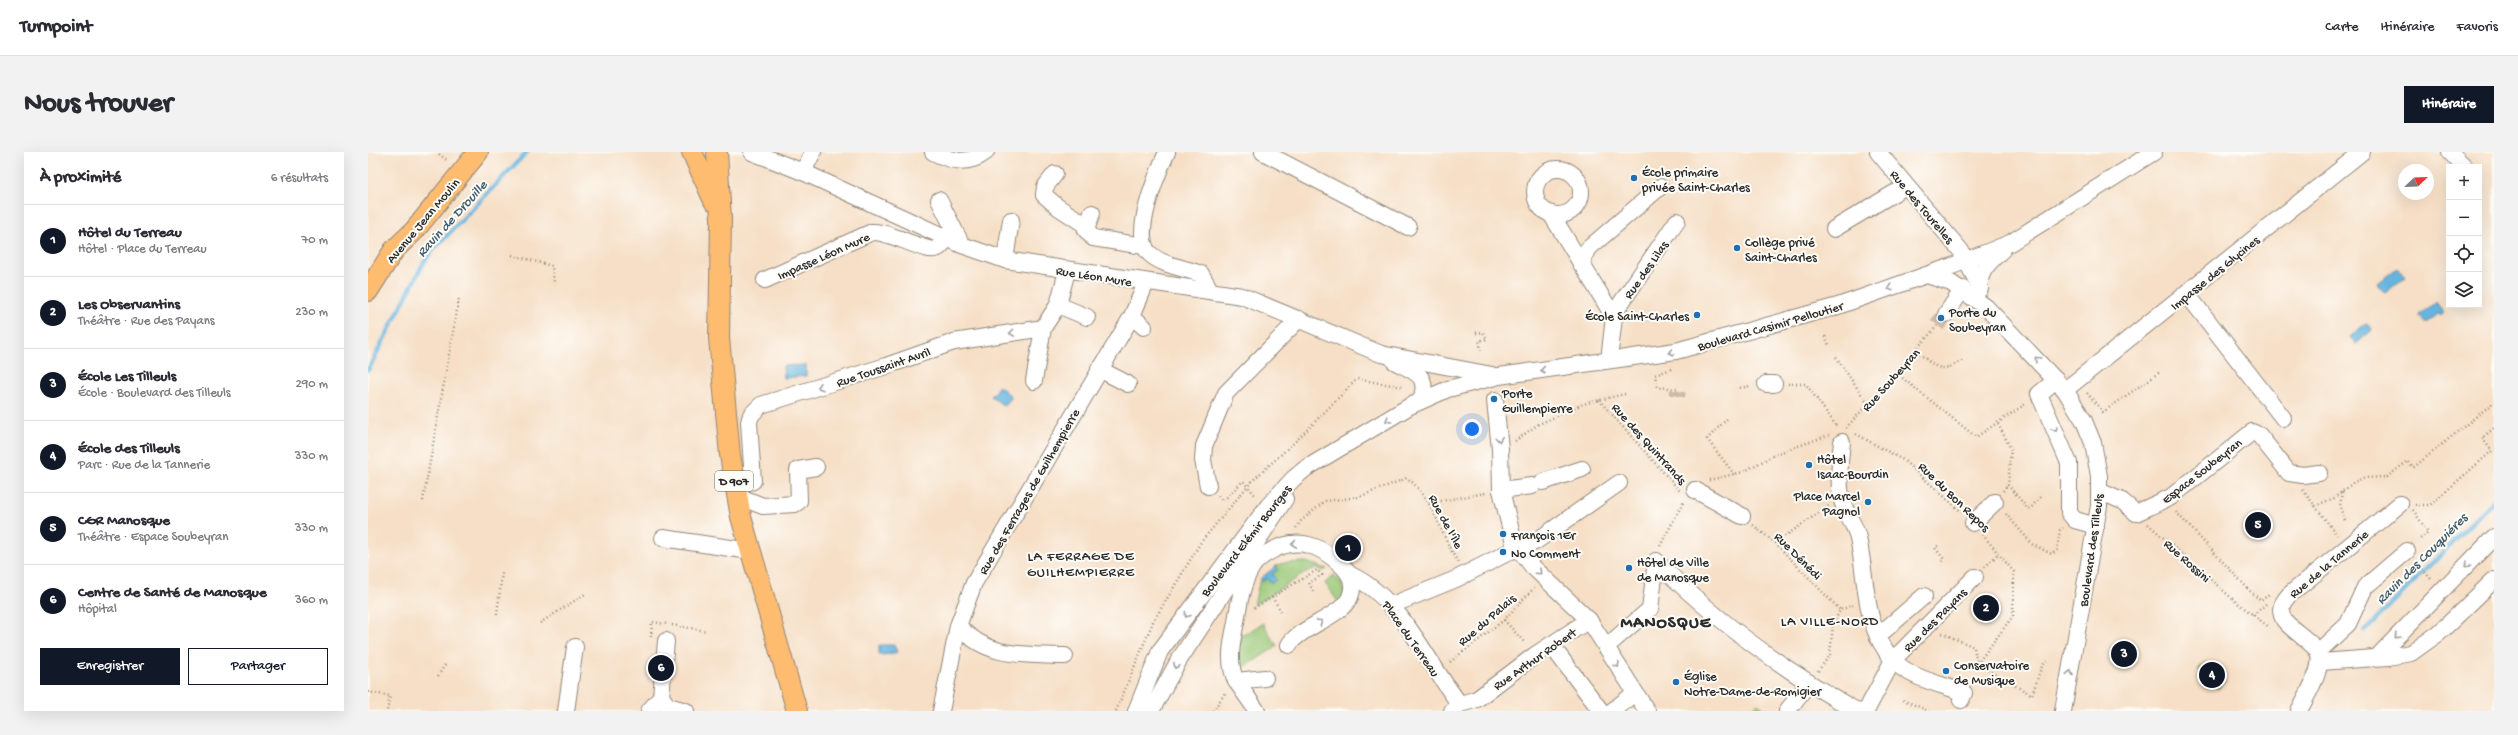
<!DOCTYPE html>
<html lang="fr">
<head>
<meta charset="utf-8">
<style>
	:root { --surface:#fff; --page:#f2f2f3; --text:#2b2b33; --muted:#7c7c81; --line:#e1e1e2; --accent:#111827 }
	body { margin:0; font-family:"Gochi Hand",sans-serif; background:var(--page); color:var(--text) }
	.controls { position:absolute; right:12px; top:12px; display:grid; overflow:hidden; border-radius:0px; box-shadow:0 4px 16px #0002 }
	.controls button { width:36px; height:36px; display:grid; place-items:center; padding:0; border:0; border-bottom:1px solid var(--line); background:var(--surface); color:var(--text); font:20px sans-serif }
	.compass { position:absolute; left:2030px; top:12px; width:36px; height:36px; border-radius:50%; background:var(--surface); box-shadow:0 4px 16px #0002; rotate:67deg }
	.you { position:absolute; left:1104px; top:277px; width:14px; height:14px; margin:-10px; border:3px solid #fff; border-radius:50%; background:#1a73e8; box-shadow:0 0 0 6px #1a73e833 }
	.badge { display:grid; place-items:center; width:26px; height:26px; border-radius:50%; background:var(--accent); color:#fff; font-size:13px; font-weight:700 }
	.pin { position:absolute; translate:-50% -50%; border:2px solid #fff; box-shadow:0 1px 4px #0006 }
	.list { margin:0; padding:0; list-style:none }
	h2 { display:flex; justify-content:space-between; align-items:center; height:52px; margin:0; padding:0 16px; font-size:17px }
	h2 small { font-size:13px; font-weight:400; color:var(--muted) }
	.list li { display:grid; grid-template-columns:26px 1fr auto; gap:12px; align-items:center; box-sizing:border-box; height:72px; padding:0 16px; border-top:1px solid var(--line) }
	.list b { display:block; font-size:15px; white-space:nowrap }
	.list p { margin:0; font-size:13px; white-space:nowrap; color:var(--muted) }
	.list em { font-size:13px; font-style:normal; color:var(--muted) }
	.actions { display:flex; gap:8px; padding:12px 16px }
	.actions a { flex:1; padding:9px 0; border:1px solid var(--accent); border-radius:0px; text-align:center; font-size:14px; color:var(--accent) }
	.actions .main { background:var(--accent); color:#fff }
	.icon { flex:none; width:22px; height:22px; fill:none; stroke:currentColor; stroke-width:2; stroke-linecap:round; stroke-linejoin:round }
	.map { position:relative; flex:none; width:2126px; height:559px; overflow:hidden; border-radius:0px }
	header { display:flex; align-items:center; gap:24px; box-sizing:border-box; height:56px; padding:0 20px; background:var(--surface); border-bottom:1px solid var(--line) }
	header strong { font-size:19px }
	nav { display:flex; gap:22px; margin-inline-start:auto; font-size:14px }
	.intro { display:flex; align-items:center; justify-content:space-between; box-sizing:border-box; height:96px; padding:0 24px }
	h1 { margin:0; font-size:28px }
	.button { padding:10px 18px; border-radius:0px; background:var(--accent); color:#fff; font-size:14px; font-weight:700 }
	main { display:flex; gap:24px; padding:0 24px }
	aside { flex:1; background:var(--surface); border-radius:0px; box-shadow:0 4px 16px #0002 }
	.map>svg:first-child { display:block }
	.green { fill:#9ac877; stroke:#627a51 }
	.water { fill:#66b5e1; stroke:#487086 }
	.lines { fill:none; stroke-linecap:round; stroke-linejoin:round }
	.stream { stroke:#66b5e1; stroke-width:4.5 }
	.minor-tunnel { stroke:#cdbba7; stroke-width:16; stroke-dasharray:16 8; stroke-linecap:butt }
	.minor-casing { stroke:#908578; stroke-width:18 }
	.major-casing { stroke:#908578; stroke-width:22 }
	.path { stroke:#908578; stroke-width:2.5; stroke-dasharray:1 3; stroke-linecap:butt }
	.minor { stroke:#fff; stroke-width:16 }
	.major { stroke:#fdbc70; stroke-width:20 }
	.oneway { stroke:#a0a0a0 }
	.poi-dot { fill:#1f6fb2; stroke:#fdfcf7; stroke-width:1.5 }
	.labels { text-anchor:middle; stroke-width:4; stroke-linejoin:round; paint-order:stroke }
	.shield { fill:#fdfcf7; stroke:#6a6a68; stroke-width:1 }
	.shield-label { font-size:12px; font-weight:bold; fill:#2b2b2b }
	.poi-label { font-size:13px; fill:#2b2b2b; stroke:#fdfcf7; text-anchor:start }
	.street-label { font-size:13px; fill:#2b2b2b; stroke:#fdfcf7 }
	.water-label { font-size:14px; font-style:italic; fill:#405b6b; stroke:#fdfcf7 }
	.neighbourhood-label { font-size:14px; letter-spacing:1px; fill:#2b2b2b; stroke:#fdfcf7 }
	.district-label { font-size:17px; font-weight:bold; letter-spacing:1px; fill:#2b2b2b; stroke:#fdfcf7 }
</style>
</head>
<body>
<header>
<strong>Turnpoint</strong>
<nav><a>Carte</a><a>Itinéraire</a><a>Favoris</a></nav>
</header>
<div class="intro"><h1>Nous trouver</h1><a class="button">Itinéraire</a></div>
<main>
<aside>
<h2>À proximité<small>6 résultats</small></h2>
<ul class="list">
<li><span class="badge">1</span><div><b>Hôtel du Terreau</b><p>Hôtel · Place du Terreau</p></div><em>70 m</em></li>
<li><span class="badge">2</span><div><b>Les Observantins</b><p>Théâtre · Rue des Payans</p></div><em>230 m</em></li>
<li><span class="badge">3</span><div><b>École Les Tilleuls</b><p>École · Boulevard des Tilleuls</p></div><em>290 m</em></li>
<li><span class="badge">4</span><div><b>École des Tilleuls</b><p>Parc · Rue de la Tannerie</p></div><em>330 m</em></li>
<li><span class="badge">5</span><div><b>CGR Manosque</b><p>Théâtre · Espace Soubeyran</p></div><em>330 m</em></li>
<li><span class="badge">6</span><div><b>Centre de Santé de Manosque</b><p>Hôpital</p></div><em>360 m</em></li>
</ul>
<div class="actions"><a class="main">Enregistrer</a><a>Partager</a></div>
</aside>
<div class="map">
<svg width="2126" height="559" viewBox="0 0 2126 559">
	<rect width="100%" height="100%" fill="#fdfcf7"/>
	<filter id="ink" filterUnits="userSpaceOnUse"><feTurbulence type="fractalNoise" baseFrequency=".025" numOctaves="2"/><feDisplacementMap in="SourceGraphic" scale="8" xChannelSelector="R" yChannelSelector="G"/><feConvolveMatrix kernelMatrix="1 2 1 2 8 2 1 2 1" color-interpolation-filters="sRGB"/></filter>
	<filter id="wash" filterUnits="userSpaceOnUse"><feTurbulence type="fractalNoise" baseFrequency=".012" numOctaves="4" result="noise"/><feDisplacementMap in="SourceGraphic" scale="16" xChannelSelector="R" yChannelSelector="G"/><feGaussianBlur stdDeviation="0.9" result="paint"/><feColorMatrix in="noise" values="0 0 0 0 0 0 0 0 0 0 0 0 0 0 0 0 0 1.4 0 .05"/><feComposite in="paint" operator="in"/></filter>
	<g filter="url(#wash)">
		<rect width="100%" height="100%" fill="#f6dfc6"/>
		<g class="green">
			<path d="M 938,410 L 959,417 L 955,419 L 949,416 L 942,418 L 886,453 L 892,427 L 894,430 L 899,426 L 907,428 L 904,422 L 910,418 L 908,414 L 916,411 Z"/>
			<path d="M 966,423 L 973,430 L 976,443 L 971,451 L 957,431 Z"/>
			<path d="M 895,471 L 909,494 L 872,518 L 872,485 Z"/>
			<path d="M 1837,510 L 1857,528 L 1850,537 L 1830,518 Z"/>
			<path d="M 1390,551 L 1398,559 L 1380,559 Z"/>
		</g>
		<g class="water">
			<path d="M 2029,116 L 2037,125 L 2017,141 L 2009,132 Z"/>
			<path d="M 2068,150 L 2076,161 L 2073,164 L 2071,161 L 2058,172 L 2051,163 Z"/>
			<path d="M 1998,171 L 2004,178 L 1988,192 L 1982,185 Z"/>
			<path d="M 438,213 L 438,224 L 416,226 L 415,214 Z"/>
			<path d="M 631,234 L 644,245 L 636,254 L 623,244 Z"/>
			<path d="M 908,414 L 910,418 L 904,422 L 908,428 L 903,431 L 899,426 L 894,430 L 892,427 Z"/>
			<path d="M 511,493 L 526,493 L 529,500 L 526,502 L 511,503 Z"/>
		</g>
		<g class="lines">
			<g class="stream">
				<path d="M 0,218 L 56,110 L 66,97 L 159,0"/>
				<path d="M 1997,479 L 2126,348"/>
			</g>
		</g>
	</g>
	<g filter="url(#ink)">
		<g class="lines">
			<g class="minor-tunnel">
				<path d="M 1569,173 L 1578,162"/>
				<path d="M 1309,244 L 1310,239"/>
			</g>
			<defs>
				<g id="minor">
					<path d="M 384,0 L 435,20 L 594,93 L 637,108 L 874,144 L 1013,202 L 1124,223"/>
					<path d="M 565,0 C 583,9 600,14 618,0"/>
					<path d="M 799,0 C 790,20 762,85 782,102 C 795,114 818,116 833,122 L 842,138"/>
					<path d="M 895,0 L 1040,75"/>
					<path d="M 1510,0 L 1593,99 L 1612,135"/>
					<path d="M 2082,0 L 2097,15"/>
					<circle cx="1190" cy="40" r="23"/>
					<path d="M 435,20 L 445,0"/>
					<path d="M 687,22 L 677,35 L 676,43 L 690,55 L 719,74"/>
					<path d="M 571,48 L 594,93"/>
					<path d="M 724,61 L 718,78 L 725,86 L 776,94"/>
					<path d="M 1183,62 L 1246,165 L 1241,208"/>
					<path d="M 1466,77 L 1538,34"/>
					<path d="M 637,108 L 643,68"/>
					<path d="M 1213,112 L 1221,96 L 1292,35"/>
					<path d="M 1559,123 L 1583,131 L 1618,155 L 1697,238 L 1716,269 L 1725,291 L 1731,324 L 1731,354 L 1695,559"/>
					<path d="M 397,128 L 504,80 C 521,78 560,103 570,96 C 574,94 576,90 578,87"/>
					<path d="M 1612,137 C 1609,119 1623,109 1635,97"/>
					<path d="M 1819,142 L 1915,266"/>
					<path d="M 690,153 L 719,165"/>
					<path d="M 1578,162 L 1595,137"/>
					<path d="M 764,164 L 776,175"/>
					<path d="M 1246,165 L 1251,154 L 1309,69"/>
					<path d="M 1026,209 C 1046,220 1062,222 1053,248"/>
					<path d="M 731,217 L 760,232"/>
					<path d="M 1688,228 L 1671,242 L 1701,311 L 1701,361 L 1707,368 L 1728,374"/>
					<path d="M 666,229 L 675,176"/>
					<path d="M 1398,232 L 1406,232"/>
					<path d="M 1697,238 L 1994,0"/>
					<path d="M 1127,248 L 1132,297 L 1133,338 L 1146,391 L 1165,415 L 1221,468 L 1279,559"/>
					<path d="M 1474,290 C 1472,308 1470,326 1473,344 C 1475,359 1487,371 1490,386 C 1499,426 1495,475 1525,508 C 1541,526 1573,532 1596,541 L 1593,548"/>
					<path d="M 1175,330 L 1214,317"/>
					<path d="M 367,334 L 385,329 L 381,270 L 383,263 L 393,253 L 518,214 L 586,190 L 675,176 L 690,153 L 699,119"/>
					<path d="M 840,334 L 835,308 L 836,294 L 858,241 L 931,167"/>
					<path d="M 1133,338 L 1164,334"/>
					<path d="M 1327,338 L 1374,364"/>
					<path d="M 1731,339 L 1754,349 L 1768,361 L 1803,345 L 1884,280 L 1891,283 L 1921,321 L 1935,323 L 1951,321"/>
					<path d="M 369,344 L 395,354 L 427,352 L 431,349 L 430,318 L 448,315"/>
					<path d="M 1605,371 L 1627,350"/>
					<path d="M 295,386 L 382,399"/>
					<path d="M 1288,409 C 1348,469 1415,518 1489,559"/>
					<path d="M 983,423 C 1033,447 1056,505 1088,547 L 1088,555 L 1084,559"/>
					<path d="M 1024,453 L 1088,427 L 1149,396 L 1167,390 L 1251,331"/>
					<path d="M 590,474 C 621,507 656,502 697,504"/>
					<path d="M 1510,484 L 1556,444"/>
					<path d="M 1183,493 L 1233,559"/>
					<path d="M 1238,495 L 1282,457 L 1288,409"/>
					<path d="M 1950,500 L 1980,472 L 1997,435 L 2039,399"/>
					<path d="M 2009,505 L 2126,385"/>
					<path d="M 1953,510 L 2020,505 L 2043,501 L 2071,481 L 2126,428"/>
					<path d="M 897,526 L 868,529 C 859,510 864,489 868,470 C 871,451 874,431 884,415 C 889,407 897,402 905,398 C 931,385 951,393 971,411 C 981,420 988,430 982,445 C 973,465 930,476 921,493"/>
					<path d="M 868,529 L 889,559"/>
					<path d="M 293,545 L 300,554 L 318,559"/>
					<path d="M 1089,553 L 1109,547 L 1167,503 L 1221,468"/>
					<path d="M 198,559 L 207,495"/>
					<path d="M 281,559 L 293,545 L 298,489"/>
					<path d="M 573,559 L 590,474 L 606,431 L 764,164 L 778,131"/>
					<path d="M 768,559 L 792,499 L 900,354 L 925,327 L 937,317 L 1042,254 L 1080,237 L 1131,224 L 1308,199 L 1470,154 L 1584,114 L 1642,91 L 1786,0"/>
					<path d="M 783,559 L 811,508 L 917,347"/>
					<path d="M 1244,559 L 1267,541"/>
					<path d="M 1419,559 L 1440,532"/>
					<path d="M 1498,559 L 1525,508 L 1607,425"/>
					<path d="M 1931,559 C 1938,544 1960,511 1948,497 C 1938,486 1925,479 1916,468 C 1910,457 1914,451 1921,443 L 2032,352"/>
				</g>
				<g id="major">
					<path d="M 324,0 L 346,49"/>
					<path d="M 349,0 L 353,67 L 351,186 L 362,303 L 373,365 L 429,559"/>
					<path d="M 0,139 L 26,98 L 46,79 L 110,0"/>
				</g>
			</defs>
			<use href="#minor" class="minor-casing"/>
			<use href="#major" class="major-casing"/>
			<g class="path">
				<path d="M 71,2 L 80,9"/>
				<path d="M 144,103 L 184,114 L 186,130"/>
				<path d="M 1108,181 L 1115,180 L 1119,187 L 1111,189 L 1113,198"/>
				<path d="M 1457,184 L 1461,193"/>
				<path d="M 1548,199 C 1569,215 1570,223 1595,208"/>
				<path d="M 1468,205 L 1500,252"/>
				<path d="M 1303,217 L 1287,223 L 1289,235 L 1310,237 L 1310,239"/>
				<path d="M 1528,221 L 1608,285 L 1659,251"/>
				<path d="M 1420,232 L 1438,232 L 1469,275"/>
				<path d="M 1372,236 L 1382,234"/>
				<path d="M 1719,241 L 1735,260 L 1792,220"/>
				<path d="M 1231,248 L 1312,339"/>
				<path d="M 1359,267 L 1339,287 L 1366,322"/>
				<path d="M 1630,272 L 1643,297 L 1640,333 L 1660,357 L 1663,356 L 1672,345"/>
				<path d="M 1478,276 L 1569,174"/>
				<path d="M 1488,282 L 1535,308 L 1595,361"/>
				<path d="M 1147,289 L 1169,273 L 1215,252 L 1257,242"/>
				<path d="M 1341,328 L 1375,320 L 1408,302 L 1461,283"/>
				<path d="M 1935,338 L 1969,383"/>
				<path d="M 1635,339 L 1640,333"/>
				<path d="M 1974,340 L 1972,355 L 1977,369"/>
				<path d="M 850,344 L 855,349 L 875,329 L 888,344"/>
				<path d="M 55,349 L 91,146"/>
				<path d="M 1061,351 L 1118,341"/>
				<path d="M 2047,353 L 2062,353 L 2124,299 L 2114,286 L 2126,276"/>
				<path d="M 1947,354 L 1966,346 L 1986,330 L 1995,326 L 2019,325 L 2040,309 L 2045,316 L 2126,250"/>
				<path d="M 2045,358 L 2060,380 L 2050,389"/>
				<path d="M 1808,360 L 1883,440 L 1893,449 L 1902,441"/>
				<path d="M 1638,362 L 1665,393 L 1684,402 L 1689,398 L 1692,378 L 1695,376"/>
				<path d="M 1780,372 L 1867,449 L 1901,475"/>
				<path d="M 1385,373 L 1407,391 L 1472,458"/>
				<path d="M 928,376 L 933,369 L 957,349 L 991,345 L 1039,326 C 1066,346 1072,383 1090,410"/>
				<path d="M 1407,391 L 1461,354"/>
				<path d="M 1292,394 L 1316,349"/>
				<path d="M 1570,394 L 1567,396 L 1576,407 L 1572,411"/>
				<path d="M 2049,411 L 2063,427"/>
				<path d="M 1617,415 L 1631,401"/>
				<path d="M 904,445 L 913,459"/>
				<path d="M 886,456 L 949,418 L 954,423 L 941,431 L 945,439"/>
				<path d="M 129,462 L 134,421"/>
				<path d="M 1885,463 L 1898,452"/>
				<path d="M 1136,468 L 1157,491"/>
				<path d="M 172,471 L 217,442"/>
				<path d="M 304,473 L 339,479"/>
				<path d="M 1574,481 L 1606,495 L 1609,512"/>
				<path d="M 283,485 L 284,470 L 299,472"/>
				<path d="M 1082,510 L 1136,468 L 1166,436"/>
				<path d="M 1609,512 L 1645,464 L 1646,420 L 1614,382"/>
				<path d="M 1609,512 L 1664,543 L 1673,516 L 1678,509"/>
				<path d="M 1450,519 L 1462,503 L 1465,472 L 1472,458 L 1485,453"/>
				<path d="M 70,524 L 77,513"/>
				<path d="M 0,540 L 22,544 L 19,559"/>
				<path d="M 1535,548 L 1561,559"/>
				<path d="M 748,559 L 785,470 L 833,390 L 884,329 L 930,287 L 989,227 L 1035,235"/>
				<path d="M 845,559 L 857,541"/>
			</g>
			<use href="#minor" class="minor"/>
			<use href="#major" class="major"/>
		</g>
		<defs><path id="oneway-chevron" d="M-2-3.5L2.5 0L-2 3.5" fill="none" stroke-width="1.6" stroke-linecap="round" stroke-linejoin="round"/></defs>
		<g class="oneway">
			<use href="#oneway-chevron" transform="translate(1522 136) rotate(161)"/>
			<use href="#oneway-chevron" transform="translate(644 181) rotate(172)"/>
			<use href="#oneway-chevron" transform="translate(1303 200) rotate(169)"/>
			<use href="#oneway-chevron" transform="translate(1669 207) rotate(-134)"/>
			<use href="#oneway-chevron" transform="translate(1175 218) rotate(172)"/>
			<use href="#oneway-chevron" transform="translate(452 235) rotate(162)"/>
			<use href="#oneway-chevron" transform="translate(1020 268) rotate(149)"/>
			<use href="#oneway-chevron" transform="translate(1687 277) rotate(65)"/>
			<use href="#oneway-chevron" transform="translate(1131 287) rotate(83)"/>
			<use href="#oneway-chevron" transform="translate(926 392) rotate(173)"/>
			<use href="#oneway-chevron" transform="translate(2099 413) rotate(135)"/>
			<use href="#oneway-chevron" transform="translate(1171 420) rotate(43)"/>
			<use href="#oneway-chevron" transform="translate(819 463) rotate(126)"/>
			<use href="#oneway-chevron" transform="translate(952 470) rotate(-35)"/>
			<use href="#oneway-chevron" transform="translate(2029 484) rotate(134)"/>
			<use href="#oneway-chevron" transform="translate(1249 513) rotate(58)"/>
			<use href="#oneway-chevron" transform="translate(808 514) rotate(118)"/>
			<use href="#oneway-chevron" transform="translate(1702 521) rotate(-80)"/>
		</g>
	</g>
	<g class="poi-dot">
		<circle cx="1266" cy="26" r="4"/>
		<circle cx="1369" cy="96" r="4"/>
		<circle cx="1329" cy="163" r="4"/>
		<circle cx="1573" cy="166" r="4"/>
		<circle cx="1126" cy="247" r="4"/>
		<circle cx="1441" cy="313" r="4"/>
		<circle cx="1500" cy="350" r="4"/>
		<circle cx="1135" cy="382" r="4"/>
		<circle cx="1135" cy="400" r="4"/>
		<circle cx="1261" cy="416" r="4"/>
		<circle cx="1578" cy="519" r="4"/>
		<circle cx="1308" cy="530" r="4"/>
	</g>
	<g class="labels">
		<rect class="shield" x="347" y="319" width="38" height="20" rx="3"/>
		<g class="shield-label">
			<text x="366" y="333">D 907</text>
		</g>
		<g class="poi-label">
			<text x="1274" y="24">École primaire<tspan x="1274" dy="15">privée Saint-Charles</tspan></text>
			<text x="1377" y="94">Collège privé<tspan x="1377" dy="15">Saint-Charles</tspan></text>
			<text x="1581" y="164">Porte du<tspan x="1581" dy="15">Soubeyran</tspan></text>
			<text x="1321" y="168" text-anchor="end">École Saint-Charles</text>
			<text x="1134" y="245">Porte<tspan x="1134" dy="15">Guillempierre</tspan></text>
			<text x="1449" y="311">Hôtel<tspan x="1449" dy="15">Isaac-Bourdin</tspan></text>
			<text x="1492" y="348" text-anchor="end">Place Marcel<tspan x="1492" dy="15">Pagnol</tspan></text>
			<text x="1143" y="387">François 1Er</text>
			<text x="1143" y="405">No Comment</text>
			<text x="1269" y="414">Hôtel de Ville<tspan x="1269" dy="15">de Manosque</tspan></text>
			<text x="1586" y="517">Conservatoire<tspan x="1586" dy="15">de Musique</tspan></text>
			<text x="1316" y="528">Église<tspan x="1316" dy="15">Notre-Dame-de-Romigier</tspan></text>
		</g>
		<g class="street-label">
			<text transform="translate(1555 54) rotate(50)" y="5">Rue des Tourelles</text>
			<text transform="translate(54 68) rotate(-50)" y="5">Avenue Jean Moulin</text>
			<text transform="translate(455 103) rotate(-24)" y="5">Impasse Léon Mure</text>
			<text transform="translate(1277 117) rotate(-55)" y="5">Rue des Lilas</text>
			<text transform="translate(1846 120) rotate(-39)" y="5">Impasse des Glycines</text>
			<text transform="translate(726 123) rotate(9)" y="5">Rue Léon Mure</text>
			<text transform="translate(1402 173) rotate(-16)" y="5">Boulevard Casimir Pelloutier</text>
			<text transform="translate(515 214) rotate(-19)" y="5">Rue Toussaint Avril</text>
			<text transform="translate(1522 227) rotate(-48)" y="5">Rue Soubeyran</text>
			<text transform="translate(1282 291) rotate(48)" y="5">Rue des Quintrands</text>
			<text transform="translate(1833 318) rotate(-38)" y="5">Espace Soubeyran</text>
			<text transform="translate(660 339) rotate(-60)" y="5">Rue des Ferrages de Guilhempierre</text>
			<text transform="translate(1587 344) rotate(44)" y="5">Rue du Bon Repos</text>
			<text transform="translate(1079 369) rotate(62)" y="5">Rue de l'Île</text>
			<text transform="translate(877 388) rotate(-52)" y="5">Boulevard Elémir Bourges</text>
			<text transform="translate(1722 398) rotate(-82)" y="5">Boulevard des Tilleuls</text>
			<text transform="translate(1431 403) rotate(45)" y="5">Rue Dénédi</text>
			<text transform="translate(1820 408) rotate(42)" y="5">Rue Rossini</text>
			<text transform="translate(1960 411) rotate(-40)" y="5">Rue de la Tannerie</text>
			<text transform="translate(1118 467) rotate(-41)" y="5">Rue du Palais</text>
			<text transform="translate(1566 467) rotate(-45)" y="5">Rue des Payans</text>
			<text transform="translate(1044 486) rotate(55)" y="5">Place du Terreau</text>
			<text transform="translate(1166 506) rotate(-35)" y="5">Rue Arthur Robert</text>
		</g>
		<g class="water-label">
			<text transform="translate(83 66) rotate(-48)" y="5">Ravin de Drouille</text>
			<text transform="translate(2053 406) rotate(-45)" y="5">Ravin des Couquiéres</text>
		</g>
		<g class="neighbourhood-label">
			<text x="713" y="408">LA FERRAGE DE<tspan x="713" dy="16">GUILHEMPIERRE</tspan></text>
			<text x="1462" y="473">LA VILLE-NORD</text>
		</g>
		<g class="district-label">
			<text x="1298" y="475">MANOSQUE</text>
		</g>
	</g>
</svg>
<div class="controls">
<button>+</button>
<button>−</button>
<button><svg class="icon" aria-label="locate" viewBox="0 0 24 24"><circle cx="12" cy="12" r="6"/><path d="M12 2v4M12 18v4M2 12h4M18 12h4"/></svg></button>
<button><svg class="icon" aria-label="layers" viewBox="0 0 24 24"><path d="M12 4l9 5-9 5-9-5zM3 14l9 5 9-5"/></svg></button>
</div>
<svg class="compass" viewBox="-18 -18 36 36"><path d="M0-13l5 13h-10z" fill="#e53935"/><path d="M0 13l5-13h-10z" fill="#7c7c81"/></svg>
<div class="you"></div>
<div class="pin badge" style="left:980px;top:396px">1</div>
<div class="pin badge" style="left:1618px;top:456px">2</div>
<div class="pin badge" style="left:1756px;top:502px">3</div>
<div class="pin badge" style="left:1844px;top:523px">4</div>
<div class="pin badge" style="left:1890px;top:373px">5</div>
<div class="pin badge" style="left:293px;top:516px">6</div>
</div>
</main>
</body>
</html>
